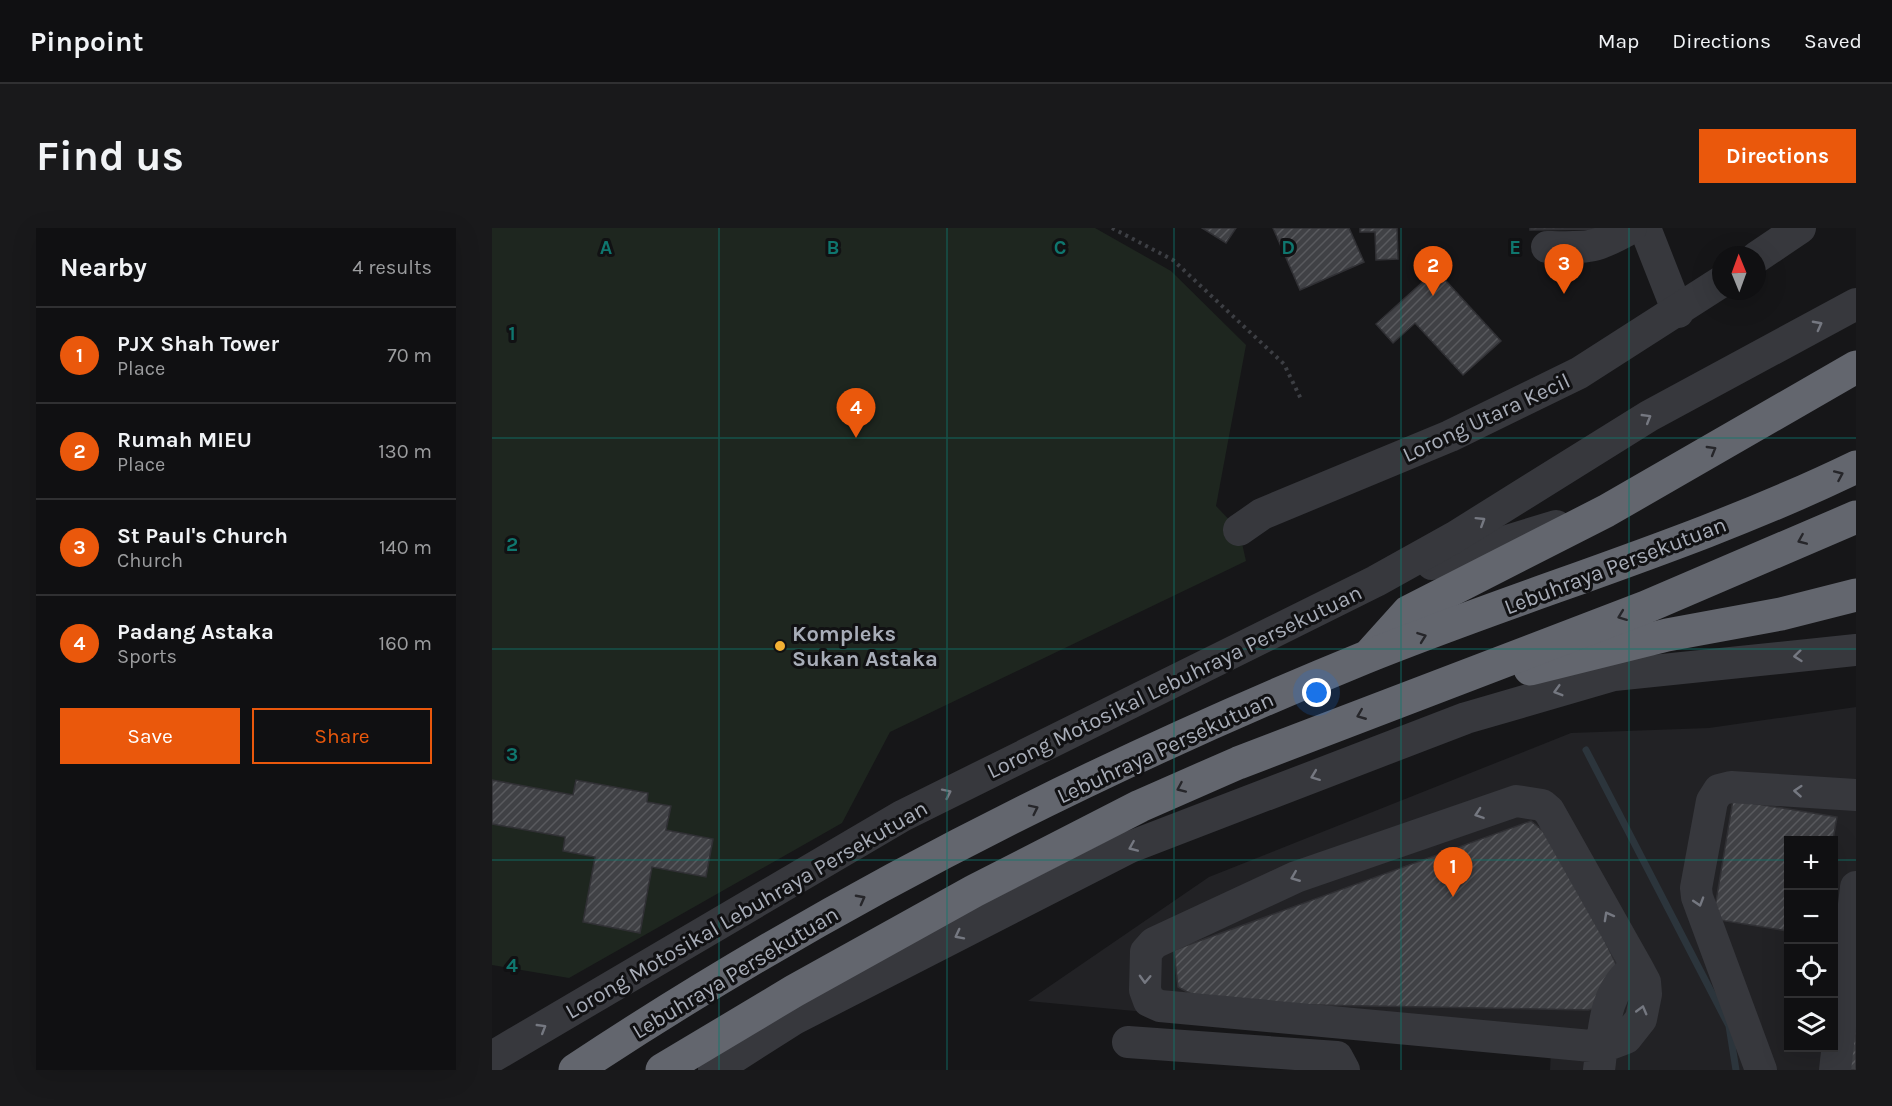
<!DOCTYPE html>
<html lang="en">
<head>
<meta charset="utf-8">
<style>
	:root { --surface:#101012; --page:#19191b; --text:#f1f3f6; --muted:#9c9d9f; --line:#303032; --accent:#ea580c }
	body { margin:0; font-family:Karla,sans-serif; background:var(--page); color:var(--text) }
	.controls { position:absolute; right:18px; bottom:18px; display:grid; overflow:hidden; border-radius:0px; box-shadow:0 6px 24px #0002 }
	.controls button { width:54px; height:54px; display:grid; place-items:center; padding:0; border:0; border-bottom:2px solid var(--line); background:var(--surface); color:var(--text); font:30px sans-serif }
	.compass { position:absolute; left:1220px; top:18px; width:54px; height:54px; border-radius:50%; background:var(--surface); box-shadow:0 6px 24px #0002; rotate:359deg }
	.you { position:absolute; left:825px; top:465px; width:21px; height:21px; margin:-15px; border:4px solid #fff; border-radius:50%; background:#1a73e8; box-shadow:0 0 0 9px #1a73e833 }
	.badge { display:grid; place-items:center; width:39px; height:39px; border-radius:50%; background:var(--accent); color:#fff; font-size:20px; font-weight:700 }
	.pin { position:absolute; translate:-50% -50px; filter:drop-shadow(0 2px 3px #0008) }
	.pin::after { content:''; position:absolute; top:32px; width:21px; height:18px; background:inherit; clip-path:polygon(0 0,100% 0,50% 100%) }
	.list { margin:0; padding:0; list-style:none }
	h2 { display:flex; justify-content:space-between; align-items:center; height:78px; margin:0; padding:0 24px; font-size:26px }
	h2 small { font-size:20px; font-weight:400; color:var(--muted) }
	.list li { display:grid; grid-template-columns:39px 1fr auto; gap:18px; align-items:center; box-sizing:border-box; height:96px; padding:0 24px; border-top:2px solid var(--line) }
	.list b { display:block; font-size:22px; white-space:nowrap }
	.list p { margin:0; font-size:20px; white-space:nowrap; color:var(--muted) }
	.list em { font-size:20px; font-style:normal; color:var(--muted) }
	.actions { display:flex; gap:12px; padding:18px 24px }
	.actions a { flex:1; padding:14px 0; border:2px solid var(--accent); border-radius:0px; text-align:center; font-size:21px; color:var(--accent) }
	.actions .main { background:var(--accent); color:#fff }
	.icon { flex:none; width:33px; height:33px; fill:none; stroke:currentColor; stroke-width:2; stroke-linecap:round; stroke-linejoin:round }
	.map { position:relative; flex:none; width:1364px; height:842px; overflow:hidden; border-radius:0px }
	header { display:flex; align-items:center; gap:36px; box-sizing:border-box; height:84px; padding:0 30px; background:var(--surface); border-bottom:2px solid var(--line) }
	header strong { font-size:28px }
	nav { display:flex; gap:33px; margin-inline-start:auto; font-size:21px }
	.intro { display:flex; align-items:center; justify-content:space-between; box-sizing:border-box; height:144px; padding:0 36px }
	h1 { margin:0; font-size:42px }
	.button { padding:15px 27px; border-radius:0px; background:var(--accent); color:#fff; font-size:21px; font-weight:700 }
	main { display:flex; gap:36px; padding:0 36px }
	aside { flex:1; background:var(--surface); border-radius:0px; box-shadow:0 6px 24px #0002 }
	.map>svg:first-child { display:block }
	.built { fill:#222225; fill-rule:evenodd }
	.garden { fill:#1e261f }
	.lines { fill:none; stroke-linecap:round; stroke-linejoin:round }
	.stream { stroke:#2c353c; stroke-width:7 }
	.building { fill:url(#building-hatch); stroke:#303034; stroke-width:1.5 }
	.path { stroke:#3d3f44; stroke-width:4; stroke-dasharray:3 4.5; stroke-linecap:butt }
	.minor { stroke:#37383d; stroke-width:32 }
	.highway { stroke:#63666e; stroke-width:33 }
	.oneway { stroke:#757881 }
	.oneway2 { stroke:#26262a }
	.grid { fill:none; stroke:#0f766e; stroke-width:1.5; stroke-opacity:0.55 }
	.poi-dot { fill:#f2b134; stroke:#111113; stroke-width:2 }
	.labels { text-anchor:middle; stroke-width:6; stroke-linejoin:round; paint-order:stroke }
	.street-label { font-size:22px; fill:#a8adb8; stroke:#111113 }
	.poi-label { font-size:22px; font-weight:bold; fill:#a8adb8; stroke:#111113; text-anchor:start }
	.grid-label { font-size:20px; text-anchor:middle; font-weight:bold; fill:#0f766e; stroke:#111113; stroke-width:6; stroke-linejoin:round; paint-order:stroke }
</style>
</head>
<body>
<header>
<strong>Pinpoint</strong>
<nav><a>Map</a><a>Directions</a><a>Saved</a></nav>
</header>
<div class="intro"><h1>Find us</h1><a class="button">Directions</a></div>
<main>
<aside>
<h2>Nearby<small>4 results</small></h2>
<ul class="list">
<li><span class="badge">1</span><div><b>PJX Shah Tower</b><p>Place</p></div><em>70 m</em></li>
<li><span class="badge">2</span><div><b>Rumah MIEU</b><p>Place</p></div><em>130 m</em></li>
<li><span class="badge">3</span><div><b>St Paul's Church</b><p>Church</p></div><em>140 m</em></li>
<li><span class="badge">4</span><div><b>Padang Astaka</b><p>Sports</p></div><em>160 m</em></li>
</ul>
<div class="actions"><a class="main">Save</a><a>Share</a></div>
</aside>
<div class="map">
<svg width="1364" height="842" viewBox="0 0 1364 842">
	<defs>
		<pattern id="building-hatch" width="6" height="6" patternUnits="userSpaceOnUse" patternTransform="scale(1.5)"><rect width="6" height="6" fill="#404145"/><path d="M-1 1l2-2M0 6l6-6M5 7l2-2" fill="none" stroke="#595a5e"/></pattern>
	</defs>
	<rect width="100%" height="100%" fill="#161618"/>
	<path class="built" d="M 1364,479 L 1364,842 L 1058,842 L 1059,822 L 536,773 L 717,649 L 1079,505 L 1217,500 ZM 1296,612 L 1342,612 L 1342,820 L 1296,820 Z"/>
	<path class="garden" d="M 0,0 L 603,0 L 679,43 L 754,117 L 724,278 L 747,302 L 754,333 L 398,504 L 350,595 L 77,750 L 0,737 Z"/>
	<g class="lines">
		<path class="stream" d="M 1094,522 L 1237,798 L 1244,842"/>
	</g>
	<g class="building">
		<path d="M 710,0 L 744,0 L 734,15 Z"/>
		<path d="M 781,0 L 857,0 L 872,34 L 808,62 Z"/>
		<path d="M 868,0 L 905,0 L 906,31 L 884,32 L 883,4 L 868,4 Z"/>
		<path d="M 1038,0 L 1119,0 L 1119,1 L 1038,2 Z"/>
		<path d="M 944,42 L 1009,113 L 971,147 L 923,95 L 901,115 L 884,96 Z"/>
		<path d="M 0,552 L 81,567 L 84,552 L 156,565 L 155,574 L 179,578 L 174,602 L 221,611 L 214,649 L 160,639 L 148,705 L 91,694 L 103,629 L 71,623 L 73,609 L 0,596 Z"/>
		<path d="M 1241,572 L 1345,589 L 1341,612 L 1296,612 L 1296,703 L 1221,691 Z"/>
		<path d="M 1039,593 L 1067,616 L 1124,736 L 1129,774 L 1096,782 L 716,775 L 686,759 L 682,722 Z"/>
		<path d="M 1364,790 L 1364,842 L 1354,842 Z"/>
		<path d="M 1364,790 L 1364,842 L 1354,842 Z"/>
	</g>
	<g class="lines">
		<path class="path" d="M 620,0 L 681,32 L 792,136 L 809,171"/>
		<g class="minor">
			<path d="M 1153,0 L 1186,84"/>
			<path d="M 1055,19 C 1097,20 1102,21 1139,0"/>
			<path d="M 1265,29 L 1308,0"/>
			<path d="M 747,302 L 770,286 L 958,208 L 1087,145 L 1229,54"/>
			<path d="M 940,336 L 1064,298"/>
			<path d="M 636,814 L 845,829 L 852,842"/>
			<path d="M 0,829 L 410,588 L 884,353 L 963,309 L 1157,188 L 1364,76"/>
			<path d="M 222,842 L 302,791 L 638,619 L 974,490 L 1122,447 L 1364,422"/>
			<path d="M 1107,842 C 1112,805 1110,762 1145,739 L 1153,754 L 1154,766 L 1149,791 L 1134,810 L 1110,819 L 668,778 L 657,773 L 653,762 L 654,724 L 662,715 L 804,649 L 1024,573 L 1050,577 L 1057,583 L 1145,739"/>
			<path d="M 1269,842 L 1205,669 L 1204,660 L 1220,573 L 1227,562 L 1239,559 L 1364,567"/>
			<path d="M 1343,842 L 1364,659"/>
		</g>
		<g class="highway">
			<path d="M 880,424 L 916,384 L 1114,283 L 1364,139"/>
			<path d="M 1038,441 L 1175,407 L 1289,386 L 1364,367"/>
			<path d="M 83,842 C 330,678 598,542 872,430 C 1035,364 1205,316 1364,239"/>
			<path d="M 170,842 L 302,763 L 482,663 L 648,578 L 746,535 L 1154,379 L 1364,289"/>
		</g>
	</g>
	<defs><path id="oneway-chevron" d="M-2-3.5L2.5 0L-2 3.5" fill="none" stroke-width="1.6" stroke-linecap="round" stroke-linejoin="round" transform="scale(1.5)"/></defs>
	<g class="oneway">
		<use href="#oneway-chevron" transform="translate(1326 97) rotate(-28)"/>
		<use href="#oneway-chevron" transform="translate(1155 190) rotate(-31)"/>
		<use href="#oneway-chevron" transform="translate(989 293) rotate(-32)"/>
		<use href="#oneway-chevron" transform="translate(1306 428) rotate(174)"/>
		<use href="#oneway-chevron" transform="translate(1066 463) rotate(164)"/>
		<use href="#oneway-chevron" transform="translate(823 548) rotate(159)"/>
		<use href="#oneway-chevron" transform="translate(1306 563) rotate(-176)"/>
		<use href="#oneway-chevron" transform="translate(455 565) rotate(-26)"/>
		<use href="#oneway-chevron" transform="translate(987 586) rotate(161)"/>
		<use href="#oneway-chevron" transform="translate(641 619) rotate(157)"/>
		<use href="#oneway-chevron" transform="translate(803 649) rotate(158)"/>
		<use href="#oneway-chevron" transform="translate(1207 674) rotate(73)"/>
		<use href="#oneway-chevron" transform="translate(1116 688) rotate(-119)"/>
		<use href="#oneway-chevron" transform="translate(467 707) rotate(153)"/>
		<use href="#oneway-chevron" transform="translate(653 751) rotate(92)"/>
		<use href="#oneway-chevron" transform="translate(1150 782) rotate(-75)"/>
		<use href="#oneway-chevron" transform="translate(50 800) rotate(-31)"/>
	</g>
	<g class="oneway2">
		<use href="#oneway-chevron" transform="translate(1220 222) rotate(-30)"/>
		<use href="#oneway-chevron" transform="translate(1347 247) rotate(-24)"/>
		<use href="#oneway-chevron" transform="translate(1310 312) rotate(157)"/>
		<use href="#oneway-chevron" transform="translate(1130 388) rotate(159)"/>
		<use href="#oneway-chevron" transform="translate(930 409) rotate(-20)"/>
		<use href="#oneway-chevron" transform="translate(869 487) rotate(158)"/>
		<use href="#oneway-chevron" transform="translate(689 560) rotate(156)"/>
		<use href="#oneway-chevron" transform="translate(542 581) rotate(-26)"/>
		<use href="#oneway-chevron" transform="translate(369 671) rotate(-28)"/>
	</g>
	<path class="grid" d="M 227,0 L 227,842M 455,0 L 455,842M 682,0 L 682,842M 909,0 L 909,842M 1137,0 L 1137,842M 0,210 L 1364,210M 0,421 L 1364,421M 0,632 L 1296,632M 1342,632 L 1364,632"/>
	<circle class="poi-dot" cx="288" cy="418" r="6"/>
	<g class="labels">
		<g class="street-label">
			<text transform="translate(994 189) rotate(-25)" y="8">Lorong Utara Kecil</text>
			<text transform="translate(1123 337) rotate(-21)" y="8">Lebuhraya Persekutuan</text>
			<text transform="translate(682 453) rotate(-26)" y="8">Lorong Motosikal Lebuhraya Persekutuan</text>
			<text transform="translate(673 519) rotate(-25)" y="8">Lebuhraya Persekutuan</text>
			<text transform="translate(254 681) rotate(-30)" y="8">Lorong Motosikal Lebuhraya Persekutuan</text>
			<text transform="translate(243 744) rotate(-31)" y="8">Lebuhraya Persekutuan</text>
		</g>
		<g class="poi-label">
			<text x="300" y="413">Kompleks<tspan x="300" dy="25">Sukan Astaka</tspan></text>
		</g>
	</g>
	<g class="grid-label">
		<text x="114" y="26">A</text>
		<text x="341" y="26">B</text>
		<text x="568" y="26">C</text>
		<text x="796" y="26">D</text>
		<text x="1023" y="26">E</text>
		<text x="20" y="112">1</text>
		<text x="20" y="323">2</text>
		<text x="20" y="533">3</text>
		<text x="20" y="744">4</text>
	</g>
</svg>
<div class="controls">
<button>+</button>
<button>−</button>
<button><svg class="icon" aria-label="locate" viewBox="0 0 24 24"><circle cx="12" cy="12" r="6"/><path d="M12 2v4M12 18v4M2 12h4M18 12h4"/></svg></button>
<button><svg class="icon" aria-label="layers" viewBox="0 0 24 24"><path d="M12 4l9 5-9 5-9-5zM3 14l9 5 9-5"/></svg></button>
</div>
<svg class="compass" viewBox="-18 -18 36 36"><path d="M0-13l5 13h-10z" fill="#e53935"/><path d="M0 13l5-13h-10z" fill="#9c9d9f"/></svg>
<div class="you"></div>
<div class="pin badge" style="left:961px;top:669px">1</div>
<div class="pin badge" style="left:941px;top:68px">2</div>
<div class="pin badge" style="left:1072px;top:66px">3</div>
<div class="pin badge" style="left:364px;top:210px">4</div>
</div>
</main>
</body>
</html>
